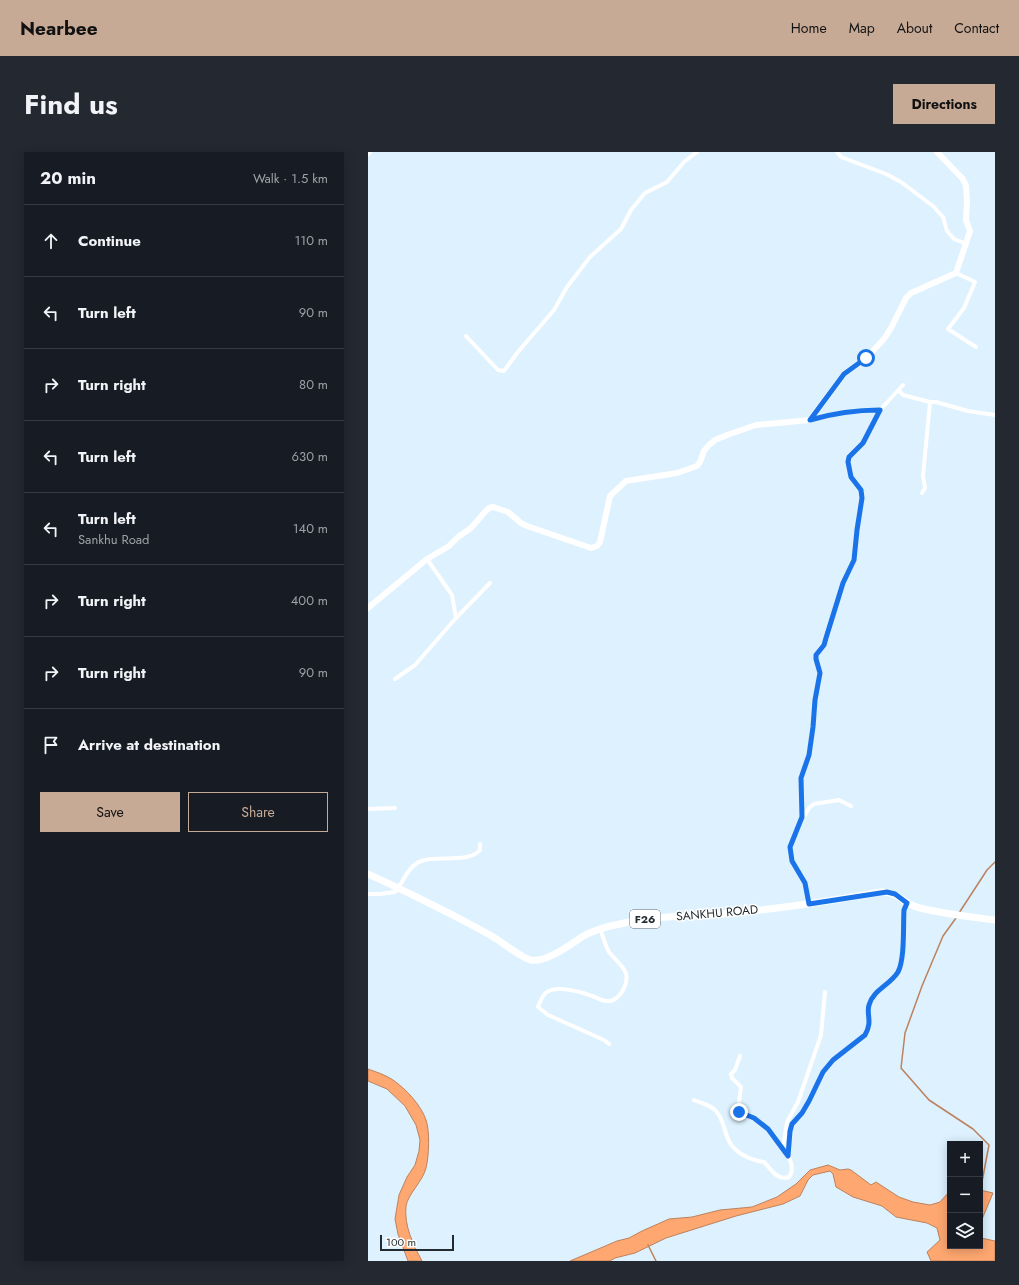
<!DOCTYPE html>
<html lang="en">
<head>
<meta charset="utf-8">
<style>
	:root { --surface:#171b24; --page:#242831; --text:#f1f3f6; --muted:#9ea1a6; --line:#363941; --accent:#c7aa96 }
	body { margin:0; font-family:Jost,sans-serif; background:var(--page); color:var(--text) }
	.controls { position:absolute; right:12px; bottom:12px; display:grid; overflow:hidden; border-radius:0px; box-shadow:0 2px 10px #0003 }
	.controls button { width:36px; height:36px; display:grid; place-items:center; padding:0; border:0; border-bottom:1px solid var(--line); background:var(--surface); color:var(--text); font:20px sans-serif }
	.scale { position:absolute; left:12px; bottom:10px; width:74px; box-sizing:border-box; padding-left:4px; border:2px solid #242b30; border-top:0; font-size:11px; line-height:14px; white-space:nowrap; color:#242b30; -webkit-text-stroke:3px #fff; paint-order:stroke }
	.stop { position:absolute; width:12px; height:12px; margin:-9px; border:3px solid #1a73e8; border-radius:50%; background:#fff }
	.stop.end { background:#1a73e8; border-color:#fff; box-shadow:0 1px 4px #0008 }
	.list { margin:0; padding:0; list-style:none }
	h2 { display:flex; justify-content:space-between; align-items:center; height:52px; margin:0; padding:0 16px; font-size:17px }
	h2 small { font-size:13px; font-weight:400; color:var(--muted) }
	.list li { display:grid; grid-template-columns:26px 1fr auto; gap:12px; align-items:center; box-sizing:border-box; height:72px; padding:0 16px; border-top:1px solid var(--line) }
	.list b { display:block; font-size:15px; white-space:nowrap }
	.list p { margin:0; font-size:13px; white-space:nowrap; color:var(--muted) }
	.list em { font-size:13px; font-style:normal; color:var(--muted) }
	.actions { display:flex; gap:8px; padding:12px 16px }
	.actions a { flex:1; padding:9px 0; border:1px solid var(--accent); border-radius:0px; text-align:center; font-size:14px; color:var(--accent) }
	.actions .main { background:var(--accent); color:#111 }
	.icon { flex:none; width:22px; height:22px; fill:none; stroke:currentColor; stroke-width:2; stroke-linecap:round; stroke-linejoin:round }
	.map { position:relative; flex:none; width:627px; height:1109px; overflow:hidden; border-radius:0px }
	header { display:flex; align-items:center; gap:24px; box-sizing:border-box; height:56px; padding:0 20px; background:var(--accent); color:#111 }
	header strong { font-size:19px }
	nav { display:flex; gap:22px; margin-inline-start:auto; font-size:14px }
	.intro { display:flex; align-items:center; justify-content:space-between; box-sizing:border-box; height:96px; padding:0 24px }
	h1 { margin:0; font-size:28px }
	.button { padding:10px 18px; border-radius:0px; background:var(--accent); color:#111; font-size:14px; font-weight:700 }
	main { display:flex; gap:24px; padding:0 24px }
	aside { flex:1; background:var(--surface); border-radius:0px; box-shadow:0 2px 10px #0003 }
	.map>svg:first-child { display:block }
	.water { fill:#fea770; stroke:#bd825d }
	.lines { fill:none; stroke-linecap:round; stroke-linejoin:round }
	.stream { stroke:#bd825d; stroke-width:1.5 }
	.street { stroke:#fff; stroke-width:4 }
	.secondary { stroke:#fff; stroke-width:6 }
	.primary { stroke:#fff; stroke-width:7 }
	.route { stroke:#1a73e8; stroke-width:5 }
	.labels { text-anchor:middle; stroke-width:3; stroke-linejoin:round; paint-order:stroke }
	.shield { fill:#fff; stroke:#666b6e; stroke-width:1 }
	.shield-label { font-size:11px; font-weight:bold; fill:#242b30 }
	.street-label { font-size:12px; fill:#242b30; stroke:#fff }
</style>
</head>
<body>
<header>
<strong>Nearbee</strong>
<nav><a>Home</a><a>Map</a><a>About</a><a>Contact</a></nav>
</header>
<div class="intro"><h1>Find us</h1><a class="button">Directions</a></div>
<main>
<aside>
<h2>20 min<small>Walk · 1.5 km</small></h2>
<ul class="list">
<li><svg class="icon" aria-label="ahead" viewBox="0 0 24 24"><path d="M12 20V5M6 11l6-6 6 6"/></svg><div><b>Continue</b></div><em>110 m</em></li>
<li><svg class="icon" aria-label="left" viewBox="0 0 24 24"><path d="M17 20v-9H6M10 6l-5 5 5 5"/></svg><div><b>Turn left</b></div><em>90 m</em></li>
<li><svg class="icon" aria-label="right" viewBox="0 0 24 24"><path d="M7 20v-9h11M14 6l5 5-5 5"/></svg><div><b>Turn right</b></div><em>80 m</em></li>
<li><svg class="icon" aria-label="left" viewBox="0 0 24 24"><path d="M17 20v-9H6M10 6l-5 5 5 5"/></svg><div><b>Turn left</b></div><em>630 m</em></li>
<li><svg class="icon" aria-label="left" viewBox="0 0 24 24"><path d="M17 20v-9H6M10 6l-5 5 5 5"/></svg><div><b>Turn left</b><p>Sankhu Road</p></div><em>140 m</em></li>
<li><svg class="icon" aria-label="right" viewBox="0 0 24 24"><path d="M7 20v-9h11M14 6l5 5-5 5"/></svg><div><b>Turn right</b></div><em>400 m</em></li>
<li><svg class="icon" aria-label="right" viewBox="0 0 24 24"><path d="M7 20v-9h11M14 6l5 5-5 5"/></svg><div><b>Turn right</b></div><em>90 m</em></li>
<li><svg class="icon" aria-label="arrive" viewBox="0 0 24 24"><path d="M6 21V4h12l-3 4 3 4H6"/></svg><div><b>Arrive at destination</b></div></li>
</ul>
<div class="actions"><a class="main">Save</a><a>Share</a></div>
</aside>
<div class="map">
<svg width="627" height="1109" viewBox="0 0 627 1109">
	<rect width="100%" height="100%" fill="#ddf1fe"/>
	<g class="water">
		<path d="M 0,917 C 8,920 18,923 25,928 C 38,937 53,953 58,968 C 62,979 61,1004 58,1016 C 55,1029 40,1042 38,1054 C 36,1074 45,1092 54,1109 L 40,1109 L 30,1082 L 27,1067 L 31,1043 L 39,1025 L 47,1013 L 51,999 L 52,988 L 48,973 L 37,954 L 19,937 L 0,929 Z"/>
		<path d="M 460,1013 L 472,1018 L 480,1017 L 483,1018 L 503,1033 L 508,1030 L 531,1045 L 545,1050 L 562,1053 L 572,1050 L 582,1039 L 582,1094 L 612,1094 L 612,1080 L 613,1086 L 627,1089 L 627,1109 L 563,1109 L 559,1100 L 572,1088 L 569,1076 L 559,1071 L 528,1065 L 514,1054 L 485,1045 L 468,1035 L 465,1022 L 462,1019 L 445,1023 L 440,1028 L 432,1044 L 415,1052 L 368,1064 L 298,1086 L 267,1101 L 247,1106 L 242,1109 L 202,1109 L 249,1089 L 261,1086 L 274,1079 L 301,1067 L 324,1065 L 352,1058 L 384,1055 L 409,1045 L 428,1032 L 442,1018 Z"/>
		<path d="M 612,1038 L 625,1041 L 612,1072 Z"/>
	</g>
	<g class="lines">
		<g class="stream">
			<path d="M 591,761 L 619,718 L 627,710"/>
			<path d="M 588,766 L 575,784 L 554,834 L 537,881 L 533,916 L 561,948 L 605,977 L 621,993 L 612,1040"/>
			<path d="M 280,1093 L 288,1109"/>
		</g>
		<g class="street">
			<path d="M 469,0 L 473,5 L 518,22 L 533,30 L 565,54 L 575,65 L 579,79 L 586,87 L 599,92"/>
			<path d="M 0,2 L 2,0"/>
			<path d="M 588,121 L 607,130 L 596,156 L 580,177 L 608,195"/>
			<path d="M 98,184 L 130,218 L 136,219 L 149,201 L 186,158 L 199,135 L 222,105 L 253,77 L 263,58 L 277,41 L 299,30 L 316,10 L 329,0"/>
			<path d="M 531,239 L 535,243 L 562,250 L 568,250 L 600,259 L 627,263"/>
			<path d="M 443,267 C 466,261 488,258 512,258"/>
			<path d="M 554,341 L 557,336 L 555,324 L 562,250"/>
			<path d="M 88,466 L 122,431"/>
			<path d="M 27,527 L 47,513 L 88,466 L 84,443 L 59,407"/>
			<path d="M 0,657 L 27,656"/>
			<path d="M 434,665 L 437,663 L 441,656 L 446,652 L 471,648 L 483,654"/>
			<path d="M 0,742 L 12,742 L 27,740 C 35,731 38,718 49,711 C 66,701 99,713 112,698 L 112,692"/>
			<path d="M 441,752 L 437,731 L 424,709 L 422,695 L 434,665 L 433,626 L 441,603 L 445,575 L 447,548 L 452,521 L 448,507 L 448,503 L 459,486 L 475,431 L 484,413 L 487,402 L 489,378 L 494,346 L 493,338 L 483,325 L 480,310 L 481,305 L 495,291 L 512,258 L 535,233"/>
			<path d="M 232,777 C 235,784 237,793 241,800 C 246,806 253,812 257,819 C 262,829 253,847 242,849 C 236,850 230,846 224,844 C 214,840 189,833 179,840 C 174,843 172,850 170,855 L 180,863 L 236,888 L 241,892"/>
			<path d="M 372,904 L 367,918 L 363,922 L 364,926 L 373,935 L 370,958 C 373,963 381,962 386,966 C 398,973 406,986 415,996"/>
			<path d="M 326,948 C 333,951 343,953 348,959 C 361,975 353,990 375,1003 C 382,1007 388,1009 396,1010 C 403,1017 409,1029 421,1025 C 428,1016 421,1004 415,996 L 419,970 L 430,950 L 453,883 L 457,840"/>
			<path d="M 420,1003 L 422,979 L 424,972 L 434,961 L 455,920 L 465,908 L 497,883 C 505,869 498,863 501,853 C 505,838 522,833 530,820 C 537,807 535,774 536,758 L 539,751"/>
		</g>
		<path class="secondary" d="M 0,456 L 59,407 L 81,394 L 90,385 L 103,376 L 116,361 L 121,356 L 125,355 L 140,360 L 153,371 L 159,374 L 223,396 L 229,394 L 232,390 L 242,344 L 258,329 L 309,321 L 329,314 L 332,310 L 336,299 L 340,294 L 347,288 L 359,283 L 388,273 L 442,268 L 476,222 L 498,206 L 516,187 L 523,176 L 538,146 L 543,141 L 588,121 L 602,79 L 598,68 L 599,49 L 598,33 L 594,26 L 569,0"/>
		<path class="primary" d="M 0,722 C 41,741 82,761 122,783 C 133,789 153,806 163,808 C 179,811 204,791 217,783 C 228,778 240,774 252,772 C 282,764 313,765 345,763 C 401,758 457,750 513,740 C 529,739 537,753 552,756 C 577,762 602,765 627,768"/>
	</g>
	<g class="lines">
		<path class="route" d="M 371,960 L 386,966 L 400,977 L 420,1004 L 422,979 L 424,972 L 434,961 L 441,949 L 455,920 L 465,908 L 497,883 C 505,869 498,863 501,853 C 505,838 522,833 530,820 C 537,807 535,774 536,758 L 539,751 L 527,742 L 519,740 L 441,752 L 437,731 L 424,709 L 422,695 L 434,665 L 433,626 L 441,603 L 445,575 L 447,548 L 452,521 L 448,507 L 448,503 L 456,493 L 458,486 L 475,431 L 486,408 L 489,378 L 494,346 L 493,338 L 483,325 L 480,310 L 481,305 L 495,291 L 512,258 C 488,258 466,261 442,268 L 476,222 L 498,206"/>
	</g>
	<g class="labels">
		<rect class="shield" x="262" y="758" width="30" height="18" rx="3"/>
		<g class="shield-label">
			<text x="277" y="771">F26</text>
		</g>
		<g class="street-label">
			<text transform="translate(349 761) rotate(-5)" y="4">SANKHU ROAD</text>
		</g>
	</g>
</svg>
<div class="controls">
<button>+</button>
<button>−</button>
<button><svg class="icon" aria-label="layers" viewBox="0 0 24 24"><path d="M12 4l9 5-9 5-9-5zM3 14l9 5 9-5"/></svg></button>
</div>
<div class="scale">100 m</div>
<div class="stop" style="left:498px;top:206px"></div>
<div class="stop end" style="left:371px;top:960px"></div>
</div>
</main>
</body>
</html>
